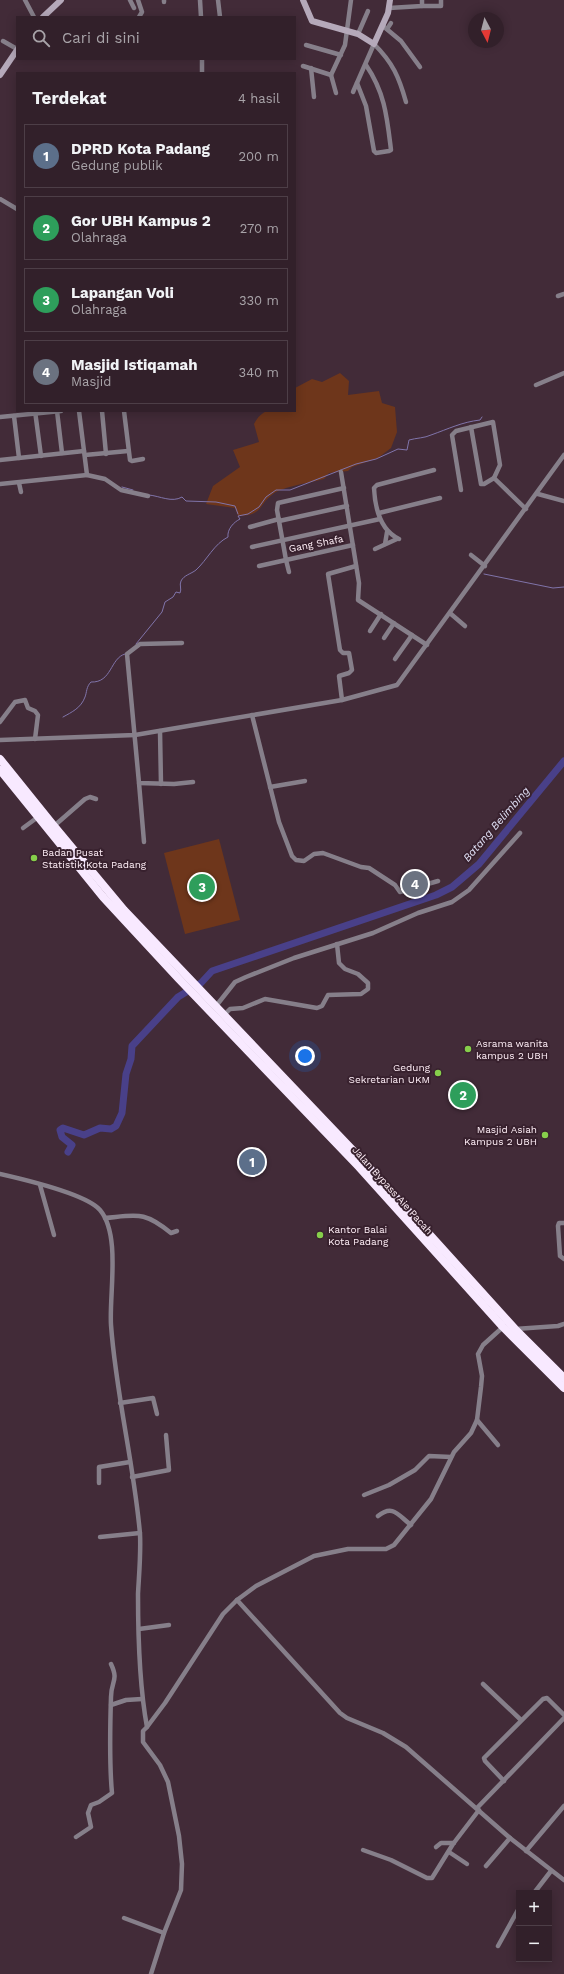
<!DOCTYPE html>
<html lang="id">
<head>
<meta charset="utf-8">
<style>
	:root { --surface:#32202a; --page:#3a2832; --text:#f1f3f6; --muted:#a8a3a8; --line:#4d3e47; --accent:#86cf4b }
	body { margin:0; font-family:"Work Sans",sans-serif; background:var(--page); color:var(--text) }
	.controls { position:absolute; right:12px; bottom:12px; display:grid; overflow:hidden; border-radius:0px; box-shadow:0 2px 10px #0003 }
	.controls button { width:36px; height:36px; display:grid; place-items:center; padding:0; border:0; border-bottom:1px solid var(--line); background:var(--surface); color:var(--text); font:20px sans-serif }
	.compass { position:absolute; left:468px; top:12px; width:36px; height:36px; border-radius:50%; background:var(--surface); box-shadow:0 2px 10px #0003; rotate:173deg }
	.you { position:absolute; left:305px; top:1056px; width:14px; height:14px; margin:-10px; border:3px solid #fff; border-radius:50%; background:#1a73e8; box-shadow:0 0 0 6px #1a73e833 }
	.badge { display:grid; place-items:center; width:26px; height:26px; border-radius:50%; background:var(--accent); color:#fff; font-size:13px; font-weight:700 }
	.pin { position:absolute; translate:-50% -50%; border:2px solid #fff; box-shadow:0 1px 4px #0006 }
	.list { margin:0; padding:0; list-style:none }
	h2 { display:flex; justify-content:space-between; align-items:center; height:52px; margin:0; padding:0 16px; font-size:17px }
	h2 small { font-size:13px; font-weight:400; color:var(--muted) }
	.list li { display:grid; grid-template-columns:26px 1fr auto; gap:12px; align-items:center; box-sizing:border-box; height:64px; margin:0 8px 8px; padding:0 8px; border:1px solid var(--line); border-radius:0px }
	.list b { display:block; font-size:15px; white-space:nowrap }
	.list p { margin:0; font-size:13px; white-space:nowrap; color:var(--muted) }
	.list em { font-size:13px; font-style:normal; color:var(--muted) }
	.icon { flex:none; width:22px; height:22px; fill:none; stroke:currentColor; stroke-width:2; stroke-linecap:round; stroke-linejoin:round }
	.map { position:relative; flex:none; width:564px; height:1974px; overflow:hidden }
	.search { position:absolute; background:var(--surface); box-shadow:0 2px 10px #0003; left:16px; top:16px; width:280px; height:44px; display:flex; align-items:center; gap:10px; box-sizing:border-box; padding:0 14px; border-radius:0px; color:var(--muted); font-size:15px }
	.panel { position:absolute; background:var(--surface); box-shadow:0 2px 10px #0003; left:16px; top:72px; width:280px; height:340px; border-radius:0px }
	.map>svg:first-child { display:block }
	.green { fill:#6e361b }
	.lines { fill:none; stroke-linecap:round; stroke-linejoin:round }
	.stream { stroke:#8074aa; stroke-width:1 }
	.river { stroke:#494089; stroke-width:7 }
	.street { stroke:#867f8a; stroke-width:4.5 }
	.secondary { stroke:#b5a9ba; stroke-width:6 }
	.highway { stroke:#f8e9ff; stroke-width:8 }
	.poi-dot { fill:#86cf4b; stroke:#38212e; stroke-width:1.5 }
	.labels { text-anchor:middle; stroke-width:4; stroke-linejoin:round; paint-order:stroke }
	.street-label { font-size:10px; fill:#ffeff7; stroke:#38212e }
	.poi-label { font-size:10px; fill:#ffeff7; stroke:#38212e; text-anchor:start }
	.water-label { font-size:11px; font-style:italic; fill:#e0e0f5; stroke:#38212e }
</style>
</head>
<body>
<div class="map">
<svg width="564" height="1974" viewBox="0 0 564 1974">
	<rect width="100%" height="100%" fill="#422b38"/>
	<g class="green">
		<path d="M 340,373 L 349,381 L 348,395 L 379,391 L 382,403 L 395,407 L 397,432 L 391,448 L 378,458 L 352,467 L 348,471 L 329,473 L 324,479 C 313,482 281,487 273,494 C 257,506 264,515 238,516 L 235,508 L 206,504 L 213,486 L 240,467 L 233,450 L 259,442 L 254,424 C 264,405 276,411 295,411 L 295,388 L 312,379 L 322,382 Z"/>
		<path d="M 219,839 L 240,920 L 185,934 L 164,853 Z"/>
	</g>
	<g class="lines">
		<g class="stream">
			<path d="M 122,487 L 133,490"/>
			<path d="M 149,495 C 160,496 172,503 182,497 L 186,501 L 216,502 L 235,506 L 238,514"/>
			<path d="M 484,574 L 553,588 L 564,587"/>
			<path d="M 136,644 L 162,612 L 165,602 L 173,597 L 176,592 L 180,593 C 182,589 179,585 181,581 C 184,575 191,574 196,570 C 207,560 214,544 228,537 C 227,529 234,522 240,519 L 238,516 L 248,514 L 259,507 L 266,497 L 276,490 L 290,490 L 356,464 L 376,459 L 398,449 L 407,450 L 409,440 C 416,438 425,438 431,435 C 448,429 462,422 480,420 L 482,417"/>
			<path d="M 63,717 C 72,712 81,708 85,697 C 87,692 86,687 91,682 C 112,683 110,658 125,654"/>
		</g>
		<path class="river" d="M 68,1152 L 72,1145 L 62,1137 L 60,1130 L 63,1128 L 84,1135 L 100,1128 L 111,1129 L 116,1126 L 122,1113 L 126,1074 L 131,1059 L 132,1046 L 178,997 L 201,983 L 212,971 L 436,895 L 452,887 L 479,864 L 564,761"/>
		<g class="street">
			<path d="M 25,0 L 34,17"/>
			<path d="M 130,0 L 134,8"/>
			<path d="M 138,0 L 142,12 L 139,17"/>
			<path d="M 164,0 L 164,2"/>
			<path d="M 200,0 L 201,17"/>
			<path d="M 218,0 L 220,17"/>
			<path d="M 422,6 L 441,6 L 441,0"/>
			<path d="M 389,8 L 422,6 L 422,0"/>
			<path d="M 383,26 L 401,41 L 420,67"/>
			<path d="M 387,29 L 391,23"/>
			<path d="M 358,34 L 368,11"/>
			<path d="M 3,41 L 17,49"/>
			<path d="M 306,45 L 341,55"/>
			<path d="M 202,59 L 202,73"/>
			<path d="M 303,66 L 331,75 L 345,45 L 351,0"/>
			<path d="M 311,68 L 314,97"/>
			<path d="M 331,75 L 336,93"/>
			<path d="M 357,83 L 366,106 L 374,151 L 376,153 L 389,151 L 391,150 C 387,117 385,93 366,65"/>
			<path d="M 353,92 L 374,44 C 393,63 399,77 406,102"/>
			<path d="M 0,199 L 17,209"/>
			<path d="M 558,296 L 564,294"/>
			<path d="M 536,385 L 564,373"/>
			<path d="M 35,411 L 41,456"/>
			<path d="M 57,411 L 62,453"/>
			<path d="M 102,411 L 106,454"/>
			<path d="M 124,411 L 130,460 L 132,461 L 143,459"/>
			<path d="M 14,416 L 19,458"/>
			<path d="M 0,417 L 61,411"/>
			<path d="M 471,427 L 481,484 L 484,484 L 494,478 L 526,509"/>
			<path d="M 85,455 L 128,451"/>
			<path d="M 0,460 L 84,451"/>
			<path d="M 341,472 L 359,583 L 358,600 L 427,645"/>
			<path d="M 87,475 L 105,479 L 121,490 L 148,496"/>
			<path d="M 19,483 L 21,492"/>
			<path d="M 0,484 L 87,475 L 79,411"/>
			<path d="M 344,488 L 278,503 L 277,510 L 286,560 L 353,545"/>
			<path d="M 461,490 L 452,435 L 456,431 L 493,422 L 500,465 L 494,478"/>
			<path d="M 538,494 L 564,501"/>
			<path d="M 379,513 L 440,498"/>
			<path d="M 279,521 L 347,506"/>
			<path d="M 250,527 L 279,519"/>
			<path d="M 399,539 C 380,530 375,508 374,488 L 377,485 L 434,470"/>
			<path d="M 385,544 L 387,532"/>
			<path d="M 252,547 L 380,519"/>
			<path d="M 375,549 L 397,539"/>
			<path d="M 471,555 L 485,566"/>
			<path d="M 259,566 L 286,560 L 289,572"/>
			<path d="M 451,614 L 465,626"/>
			<path d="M 370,631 L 381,614"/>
			<path d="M 384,638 L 394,623"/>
			<path d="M 182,643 L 140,644 L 127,654 L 139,783 L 174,784 L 193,782"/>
			<path d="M 395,659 L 412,635"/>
			<path d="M 342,700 L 339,676 L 349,673 L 352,670 L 349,653 L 343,653 L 340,650 L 328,574 L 356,566"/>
			<path d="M 252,715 L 279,822 L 292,856 L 296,860 L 304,861 L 314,854 L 323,853 L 361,867 L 369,868 L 395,885 L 400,892 L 438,881"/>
			<path d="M 0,722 L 15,702 L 25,700 L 28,708 L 35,711 L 38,715 L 35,739"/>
			<path d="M 160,731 L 161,784"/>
			<path d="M 0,740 L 135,735 L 342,700 L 397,685 L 564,455"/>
			<path d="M 139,783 L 144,842"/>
			<path d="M 270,787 L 305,781"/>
			<path d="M 54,826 L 85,799 L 90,797 L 96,799"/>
			<path d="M 23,828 L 38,817"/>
			<path d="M 216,1006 L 235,982 L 246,977 L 294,958 L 373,933 L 418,913 L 452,902 L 469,890 L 520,833"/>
			<path d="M 224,1015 L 230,1009 L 243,1008 L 265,999 L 317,1008 L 322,1006 L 328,995 L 361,994 L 368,989 L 368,983 L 358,974 L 345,969 L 339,963 L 337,944"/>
			<path d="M 0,1174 C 22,1179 86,1194 100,1210 C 121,1235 109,1294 111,1325 C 116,1395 134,1464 140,1534 C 141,1555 139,1574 138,1594 C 138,1638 139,1684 147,1727 L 143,1731 L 143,1742 L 160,1765 L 168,1782 L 179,1836 L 182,1864 L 181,1890 L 164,1933 L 151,1974"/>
			<path d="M 40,1185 L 54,1235"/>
			<path d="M 105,1218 C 138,1215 144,1211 171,1233 L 177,1231"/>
			<path d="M 564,1223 L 559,1223 L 558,1226 L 560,1256 L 564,1259"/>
			<path d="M 515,1329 L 558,1326 L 564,1324"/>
			<path d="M 120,1403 L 153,1398 L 157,1414"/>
			<path d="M 477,1420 L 498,1445"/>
			<path d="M 132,1477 L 169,1470 L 166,1435"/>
			<path d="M 99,1483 L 99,1467 L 130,1462"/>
			<path d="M 364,1495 L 389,1485 L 415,1470 L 429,1456 L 451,1457"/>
			<path d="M 378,1516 C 393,1504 398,1515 411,1525"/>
			<path d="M 100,1537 L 140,1533"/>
			<path d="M 237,1600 L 340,1713 L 347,1718 L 383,1733 L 406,1747 L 510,1838 L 564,1880"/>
			<path d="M 139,1629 L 169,1625"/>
			<path d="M 483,1684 L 521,1720"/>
			<path d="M 111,1705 L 126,1700 L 142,1699"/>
			<path d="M 147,1727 L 165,1703 L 223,1614 L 237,1600 L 256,1586 L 314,1556 L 348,1549 L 386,1549 L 394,1545 L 431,1499 L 454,1452 L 471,1433 L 477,1420 L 481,1387 L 482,1376 L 478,1354 L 483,1345 L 503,1327"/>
			<path d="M 504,1781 L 485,1761 L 484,1758 L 543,1699 L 547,1698 L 564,1715"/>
			<path d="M 477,1808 L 564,1718"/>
			<path d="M 76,1837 L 91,1827 L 88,1813 L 91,1805 L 99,1802 L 112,1793 C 109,1761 110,1728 111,1697 C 111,1681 119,1681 111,1664"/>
			<path d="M 436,1847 L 441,1843 L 454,1843"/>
			<path d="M 363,1850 L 391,1860 L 427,1878 L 432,1878 L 453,1844 L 479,1810"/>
			<path d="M 526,1851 L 564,1806"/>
			<path d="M 449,1852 L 467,1864"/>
			<path d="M 486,1866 L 510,1838"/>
			<path d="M 534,1893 L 551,1871"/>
			<path d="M 124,1918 L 164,1933"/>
			<path d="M 498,1946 L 519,1908"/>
		</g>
		<g class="secondary">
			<path d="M 303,0 L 312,21 L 358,34 L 374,44 L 388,13 L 390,0"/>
			<path d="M 43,17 L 61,0"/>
			<path d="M 0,75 L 17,50"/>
		</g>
		<g class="highway">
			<path d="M 0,759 L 54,826 L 124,910 L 364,1162 L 515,1329 L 564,1378"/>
			<path d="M 0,770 L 103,897 L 178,978 L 359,1167 L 503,1327 L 564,1388"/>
		</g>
	</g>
	<g class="poi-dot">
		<circle cx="34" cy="858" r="4"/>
		<circle cx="468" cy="1049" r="4"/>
		<circle cx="438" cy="1073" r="4"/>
		<circle cx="545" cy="1135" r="4"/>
		<circle cx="320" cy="1235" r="4"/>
	</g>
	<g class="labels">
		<g class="street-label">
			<text transform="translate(316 543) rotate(-11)" y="4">Gang Shafa</text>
			<text transform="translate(393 1190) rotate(48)" y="4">Jalan Bypass Aie Pacah</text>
		</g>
		<g class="poi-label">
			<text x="42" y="856">Badan Pusat<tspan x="42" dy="12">Statistik Kota Padang</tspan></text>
			<text x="476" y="1047">Asrama wanita<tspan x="476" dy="12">kampus 2 UBH</tspan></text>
			<text x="430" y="1071" text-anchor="end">Gedung<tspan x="430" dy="12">Sekretarian UKM</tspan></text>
			<text x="537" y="1133" text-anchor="end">Masjid Asiah<tspan x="537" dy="12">Kampus 2 UBH</tspan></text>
			<text x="328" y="1233">Kantor Balai<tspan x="328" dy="12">Kota Padang</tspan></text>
		</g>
		<g class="water-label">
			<text transform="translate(496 824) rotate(-49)" y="4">Batang Belimbing</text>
		</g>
	</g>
</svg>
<div class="controls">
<button>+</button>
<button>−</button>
</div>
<svg class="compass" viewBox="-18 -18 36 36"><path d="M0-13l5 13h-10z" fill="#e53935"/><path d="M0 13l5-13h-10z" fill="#a8a3a8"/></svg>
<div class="you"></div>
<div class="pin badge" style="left:252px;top:1162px;background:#5c6f8a">1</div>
<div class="pin badge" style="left:463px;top:1095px;background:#2e9e5b">2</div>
<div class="pin badge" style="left:202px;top:887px;background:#2e9e5b">3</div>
<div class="pin badge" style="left:415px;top:884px;background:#6b7280">4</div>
<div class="search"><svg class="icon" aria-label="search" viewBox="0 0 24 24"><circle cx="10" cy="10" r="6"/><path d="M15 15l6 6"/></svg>Cari di sini</div>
<section class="panel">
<h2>Terdekat<small>4 hasil</small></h2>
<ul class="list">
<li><span class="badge" style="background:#5c6f8a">1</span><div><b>DPRD Kota Padang</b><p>Gedung publik</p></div><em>200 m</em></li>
<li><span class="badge" style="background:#2e9e5b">2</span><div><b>Gor UBH Kampus 2</b><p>Olahraga</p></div><em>270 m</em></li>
<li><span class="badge" style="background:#2e9e5b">3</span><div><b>Lapangan Voli</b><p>Olahraga</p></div><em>330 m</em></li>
<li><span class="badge" style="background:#6b7280">4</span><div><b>Masjid Istiqamah</b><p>Masjid</p></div><em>340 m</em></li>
</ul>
</section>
</div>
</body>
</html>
